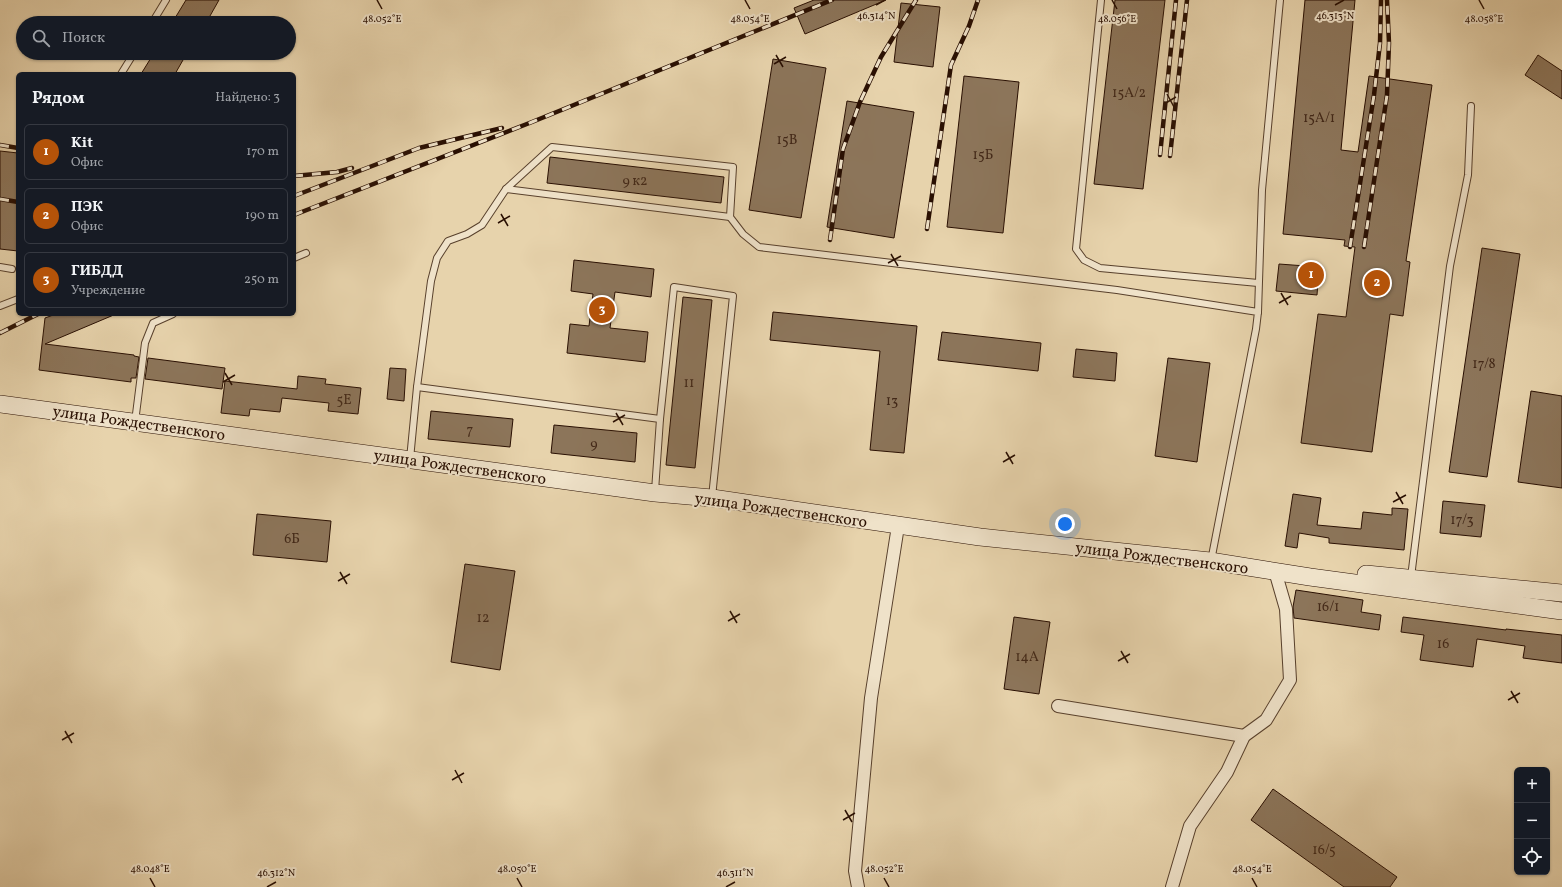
<!DOCTYPE html>
<html lang="ru">
<head>
<meta charset="utf-8">
<style>
	:root { --surface:#171b24; --page:#20242c; --text:#f1f3f6; --muted:#9ea1a6; --line:#363941; --accent:#b45309 }
	body { margin:0; font-family:Vollkorn,serif; background:var(--page); color:var(--text) }
	.controls { position:absolute; right:12px; bottom:12px; display:grid; overflow:hidden; border-radius:6px; box-shadow:0 1px 3px #0004 }
	.controls button { width:36px; height:36px; display:grid; place-items:center; padding:0; border:0; border-bottom:1px solid var(--line); background:var(--surface); color:var(--text); font:20px sans-serif }
	.you { position:absolute; left:1065px; top:524px; width:14px; height:14px; margin:-10px; border:3px solid #fff; border-radius:50%; background:#1a73e8; box-shadow:0 0 0 6px #1a73e833 }
	.badge { display:grid; place-items:center; width:26px; height:26px; border-radius:50%; background:var(--accent); color:#fff; font-size:13px; font-weight:700 }
	.pin { position:absolute; translate:-50% -50%; border:2px solid #fff; box-shadow:0 1px 4px #0006 }
	.list { margin:0; padding:0; list-style:none }
	h2 { display:flex; justify-content:space-between; align-items:center; height:52px; margin:0; padding:0 16px; font-size:17px }
	h2 small { font-size:13px; font-weight:400; color:var(--muted) }
	.list li { display:grid; grid-template-columns:26px 1fr auto; gap:12px; align-items:center; box-sizing:border-box; height:56px; margin:0 8px 8px; padding:0 8px; border:1px solid var(--line); border-radius:6px }
	.list b { display:block; font-size:15px; white-space:nowrap }
	.list p { margin:0; font-size:13px; white-space:nowrap; color:var(--muted) }
	.list em { font-size:13px; font-style:normal; color:var(--muted) }
	.icon { flex:none; width:22px; height:22px; fill:none; stroke:currentColor; stroke-width:2; stroke-linecap:round; stroke-linejoin:round }
	.map { position:relative; flex:none; width:1562px; height:887px; overflow:hidden }
	.search { position:absolute; background:var(--surface); box-shadow:0 1px 3px #0004; left:16px; top:16px; width:280px; height:44px; display:flex; align-items:center; gap:10px; box-sizing:border-box; padding:0 14px; border-radius:22px; color:var(--muted); font-size:15px }
	.panel { position:absolute; background:var(--surface); box-shadow:0 1px 3px #0004; left:16px; top:72px; width:280px; height:244px; border-radius:6px }
	.map>svg:first-child { display:block }
	.building { fill:#8c755a; stroke:#290f02 }
	.lines { fill:none; stroke-linecap:round; stroke-linejoin:round }
	.service-casing { stroke:#58402c; stroke-width:8 }
	.minor-casing { stroke:#58402c; stroke-width:14 }
	.secondary-casing { stroke:#290f02; stroke-width:18 }
	.service { stroke:#efe2c9; stroke-width:6 }
	.minor { stroke:#efe2c9; stroke-width:12 }
	.secondary { stroke:#efe2c9; stroke-width:17 }
	.rail-casing { stroke:#290f02; stroke-width:4.5 }
	.rail { stroke:#efe2c9; stroke-width:3; stroke-dasharray:9; stroke-linecap:butt }
	.ticks { fill:none; stroke:#290f02; stroke-width:1.5 }
	.labels { text-anchor:middle; stroke-width:4; stroke-linejoin:round; paint-order:stroke }
	.number-label { font-size:14px; fill:#422818 }
	.street-label { font-size:16px; fill:#290f02; stroke:#efe2c9 }
	.ticks-label { font-size:10px; text-anchor:middle; fill:#290f02; stroke:#efe2c9; stroke-width:4; stroke-linejoin:round; paint-order:stroke }
</style>
</head>
<body>
<div class="map">
<svg width="1562" height="887" viewBox="0 0 1562 887">
	<rect width="100%" height="100%" fill="#e7d3ac"/>
	<filter id="stains"><feTurbulence type="fractalNoise" baseFrequency=".005" numOctaves="4"/><feColorMatrix values="0 0 0 0 .2 0 0 0 0 .09 0 0 0 0 .02 0 0 0 .5 -.17"/></filter>
	<radialGradient id="worn" r=".72"><stop offset=".6" stop-color="#630" stop-opacity="0"/><stop offset="1" stop-color="#630" stop-opacity=".3"/></radialGradient>
	<g class="building">
		<path d="M 186,0 L 219,0 L 206,23 L 172,23 Z"/>
		<path d="M 814,0 L 886,0 L 805,34 L 794,8 Z"/>
		<path d="M 1115,0 L 1165,0 L 1143,189 L 1094,184 Z"/>
		<path d="M 1305,0 L 1355,0 L 1341,150 L 1358,152 L 1369,76 L 1432,85 L 1406,261 L 1410,262 L 1403,316 L 1390,314 L 1372,452 L 1301,443 L 1318,314 L 1346,317 L 1355,247 L 1344,246 L 1345,240 L 1283,234 Z"/>
		<path d="M 901,3 L 940,7 L 933,67 L 894,62 Z"/>
		<path d="M 154,53 L 187,53 L 175,74 L 141,74 Z"/>
		<path d="M 1538,55 L 1562,71 L 1562,99 L 1525,75 Z"/>
		<path d="M 773,59 L 826,68 L 801,218 L 749,210 Z"/>
		<path d="M 964,76 L 1019,82 L 1003,233 L 947,227 Z"/>
		<path d="M 847,101 L 914,112 L 894,238 L 827,227 Z"/>
		<path d="M 0,151 L 18,153 L 18,251 L 0,249 Z"/>
		<path d="M 550,157 L 724,177 L 721,203 L 547,183 Z"/>
		<path d="M 1482,248 L 1520,254 L 1487,477 L 1449,472 Z"/>
		<path d="M 574,260 L 654,269 L 651,297 L 615,292 L 610,328 L 648,332 L 645,362 L 567,353 L 570,324 L 589,326 L 593,294 L 571,291 Z"/>
		<path d="M 1279,264 L 1319,267 L 1317,295 L 1276,291 Z"/>
		<path d="M 683,297 L 712,300 L 695,468 L 666,465 Z"/>
		<path d="M 773,312 L 917,326 L 904,453 L 870,450 L 880,351 L 770,340 Z"/>
		<path d="M 56,314 L 116,314 L 45,344 L 134,355 L 134,356 L 139,357 L 136,378 L 131,378 L 131,382 L 39,370 L 45,318 Z"/>
		<path d="M 942,332 L 1041,343 L 1038,371 L 938,360 Z"/>
		<path d="M 1076,349 L 1117,353 L 1115,381 L 1073,377 Z"/>
		<path d="M 148,358 L 225,368 L 222,389 L 145,379 Z"/>
		<path d="M 1168,358 L 1210,363 L 1197,462 L 1155,456 Z"/>
		<path d="M 390,368 L 406,369 L 404,401 L 387,399 Z"/>
		<path d="M 298,376 L 326,379 L 325,384 L 361,388 L 358,414 L 328,411 L 329,403 L 282,398 L 280,412 L 250,409 L 249,416 L 221,413 L 225,381 L 297,389 Z"/>
		<path d="M 1531,391 L 1562,396 L 1562,488 L 1518,482 Z"/>
		<path d="M 431,411 L 513,419 L 510,447 L 428,439 Z"/>
		<path d="M 554,425 L 637,433 L 635,462 L 551,453 Z"/>
		<path d="M 1293,494 L 1321,498 L 1317,525 L 1361,529 L 1363,512 L 1392,515 L 1392,508 L 1408,509 L 1404,550 L 1329,543 L 1329,538 L 1299,533 L 1297,548 L 1285,546 Z"/>
		<path d="M 1443,501 L 1485,505 L 1481,537 L 1440,533 Z"/>
		<path d="M 257,514 L 331,521 L 327,562 L 253,555 Z"/>
		<path d="M 465,564 L 515,571 L 500,670 L 451,662 Z"/>
		<path d="M 1296,590 L 1363,600 L 1361,612 L 1381,615 L 1379,630 L 1294,618 L 1293,607 Z"/>
		<path d="M 1014,617 L 1050,622 L 1039,694 L 1004,689 Z"/>
		<path d="M 1403,617 L 1506,630 L 1506,629 L 1562,635 L 1562,663 L 1523,658 L 1525,646 L 1477,639 L 1473,667 L 1420,660 L 1424,635 L 1401,632 Z"/>
		<path d="M 1273,789 L 1397,877 L 1390,887 L 1344,887 L 1251,820 Z"/>
	</g>
	<g class="lines">
		<defs>
			<g id="service">
				<path d="M 1101,0 L 1076,249 L 1084,260 L 1100,268 L 1258,283"/>
				<path d="M 152,23 L 166,0"/>
				<path d="M 121,74 L 134,53"/>
				<path d="M 506,189 L 730,217"/>
				<path d="M 294,258 L 306,253"/>
				<path d="M 0,267 L 12,269"/>
				<path d="M 0,306 L 18,299"/>
				<path d="M 1258,312 L 1262,190 L 1280,0"/>
				<path d="M 417,387 L 660,419"/>
				<path d="M 135,422 L 145,343 L 153,323 L 173,314"/>
				<path d="M 410,459 L 417,387 L 431,281 L 437,258 L 448,241 L 467,234 L 482,225 L 506,189 L 552,147 L 733,167 L 730,217 L 743,234 L 759,247 L 1117,290 L 1258,312 L 1256,329 L 1211,561"/>
				<path d="M 655,491 L 660,419 L 674,287 L 733,296 L 712,497"/>
				<path d="M 1411,577 L 1450,266 L 1468,175 L 1471,106"/>
			</g>
			<g id="minor">
				<path d="M 1058,706 L 1244,736"/>
				<path d="M 858,887 L 855,871 L 871,698 L 898,526"/>
				<path d="M 1172,887 L 1190,826 L 1227,772 L 1244,736 L 1266,720 L 1290,680 L 1286,609 L 1275,571"/>
			</g>
			<g id="secondary">
				<path d="M 0,404 L 655,493 L 712,498 L 980,537 L 1210,561 L 1310,577 L 1562,611"/>
				<path d="M 1366,574 L 1562,593"/>
			</g>
		</defs>
		<use href="#service" class="service-casing"/>
		<use href="#minor" class="minor-casing"/>
		<use href="#secondary" class="secondary-casing"/>
		<use href="#service" class="service"/>
		<use href="#minor" class="minor"/>
		<use href="#secondary" class="secondary"/>
		<defs>
			<g id="rail">
				<path d="M 0,145 L 18,148"/>
				<path d="M 1160,155 L 1176,0"/>
				<path d="M 1170,156 L 1187,0"/>
				<path d="M 294,176 L 337,172 L 352,168"/>
				<path d="M 294,196 L 419,148 L 502,128"/>
				<path d="M 0,199 L 18,202"/>
				<path d="M 294,215 L 532,122 L 832,0"/>
				<path d="M 927,229 L 951,65 L 969,26 L 978,0"/>
				<path d="M 830,240 L 843,149 L 860,102 L 881,57 L 916,0"/>
				<path d="M 1350,247 L 1374,95 L 1380,43 L 1381,0"/>
				<path d="M 1364,247 L 1387,95 L 1389,43 L 1387,0"/>
				<path d="M 0,333 L 38,314"/>
			</g>
		</defs>
		<use href="#rail" class="rail-casing"/>
		<use href="#rail" class="rail"/>
	</g>
	<path class="ticks" d="M 377,0 L 382,9M 745,0 L 750,9M 1112,0 L 1117,9M 1479,0 L 1484,9M 876,5 L 885,0M 1335,5 L 1344,0M 776,55 L 783,67M 774,64 L 786,57M 1167,94 L 1174,107M 1164,104 L 1176,97M 501,214 L 508,226M 498,223 L 510,216M 891,254 L 898,266M 888,263 L 901,256M 1281,293 L 1288,305M 1279,303 L 1291,296M 225,373 L 232,385M 223,382 L 235,375M 616,413 L 623,425M 613,422 L 625,415M 1006,452 L 1013,464M 1003,462 L 1015,455M 1396,492 L 1403,504M 1393,502 L 1406,495M 340,572 L 347,584M 338,581 L 350,574M 730,611 L 737,623M 728,621 L 740,614M 1121,651 L 1128,663M 1118,661 L 1130,654M 1511,691 L 1518,703M 1508,700 L 1520,693M 65,731 L 72,743M 62,740 L 74,733M 455,770 L 462,783M 452,780 L 464,773M 845,810 L 852,822M 843,820 L 855,813M 150,878 L 155,887M 517,878 L 522,887M 884,878 L 889,887M 1252,878 L 1257,887M 267,887 L 276,882M 726,887 L 735,882"/>
	<g class="labels">
		<g class="number-label">
			<text x="1129" y="97">15А/2</text>
			<text x="1319" y="122">15А/1</text>
			<text x="787" y="144">15В</text>
			<text x="983" y="159">15Б</text>
			<text x="635" y="185">9 к2</text>
			<text x="1484" y="368">17/8</text>
			<text x="689" y="387">11</text>
			<text x="344" y="404">5Е</text>
			<text x="892" y="405">13</text>
			<text x="470" y="434">7</text>
			<text x="594" y="448">9</text>
			<text x="1462" y="524">17/3</text>
			<text x="292" y="543">6Б</text>
			<text x="1328" y="611">16/1</text>
			<text x="483" y="622">12</text>
			<text x="1443" y="648">16</text>
			<text x="1027" y="661">14А</text>
			<text x="1324" y="854">16/5</text>
		</g>
		<g class="street-label">
			<text transform="translate(139 422) rotate(8)" y="6">улица Рождественского</text>
			<text transform="translate(460 466) rotate(8)" y="6">улица Рождественского</text>
			<text transform="translate(781 509) rotate(8)" y="6">улица Рождественского</text>
			<text transform="translate(1162 557) rotate(7)" y="6">улица Рождественского</text>
		</g>
	</g>
	<g class="ticks-label">
		<text x="876" y="19">46.314°N</text>
		<text x="1335" y="19">46.313°N</text>
		<text x="382" y="22">48.052°E</text>
		<text x="750" y="22">48.054°E</text>
		<text x="1117" y="22">48.056°E</text>
		<text x="1484" y="22">48.058°E</text>
		<text x="150" y="872">48.048°E</text>
		<text x="517" y="872">48.050°E</text>
		<text x="884" y="872">48.052°E</text>
		<text x="1252" y="872">48.054°E</text>
		<text x="276" y="876">46.312°N</text>
		<text x="735" y="876">46.311°N</text>
	</g>
	<rect width="100%" height="100%" filter="url(#stains)"/>
	<rect width="100%" height="100%" fill="url(#worn)"/>
</svg>
<div class="controls">
<button>+</button>
<button>−</button>
<button><svg class="icon" aria-label="locate" viewBox="0 0 24 24"><circle cx="12" cy="12" r="6"/><path d="M12 2v4M12 18v4M2 12h4M18 12h4"/></svg></button>
</div>
<div class="you"></div>
<div class="pin badge" style="left:1311px;top:275px">1</div>
<div class="pin badge" style="left:1377px;top:283px">2</div>
<div class="pin badge" style="left:602px;top:310px">3</div>
<div class="search"><svg class="icon" aria-label="search" viewBox="0 0 24 24"><circle cx="10" cy="10" r="6"/><path d="M15 15l6 6"/></svg>Поиск</div>
<section class="panel">
<h2>Рядом<small>Найдено: 3</small></h2>
<ul class="list">
<li><span class="badge">1</span><div><b>Kit</b><p>Офис</p></div><em>170 m</em></li>
<li><span class="badge">2</span><div><b>ПЭК</b><p>Офис</p></div><em>190 m</em></li>
<li><span class="badge">3</span><div><b>ГИБДД</b><p>Учреждение</p></div><em>250 m</em></li>
</ul>
</section>
</div>
</body>
</html>
